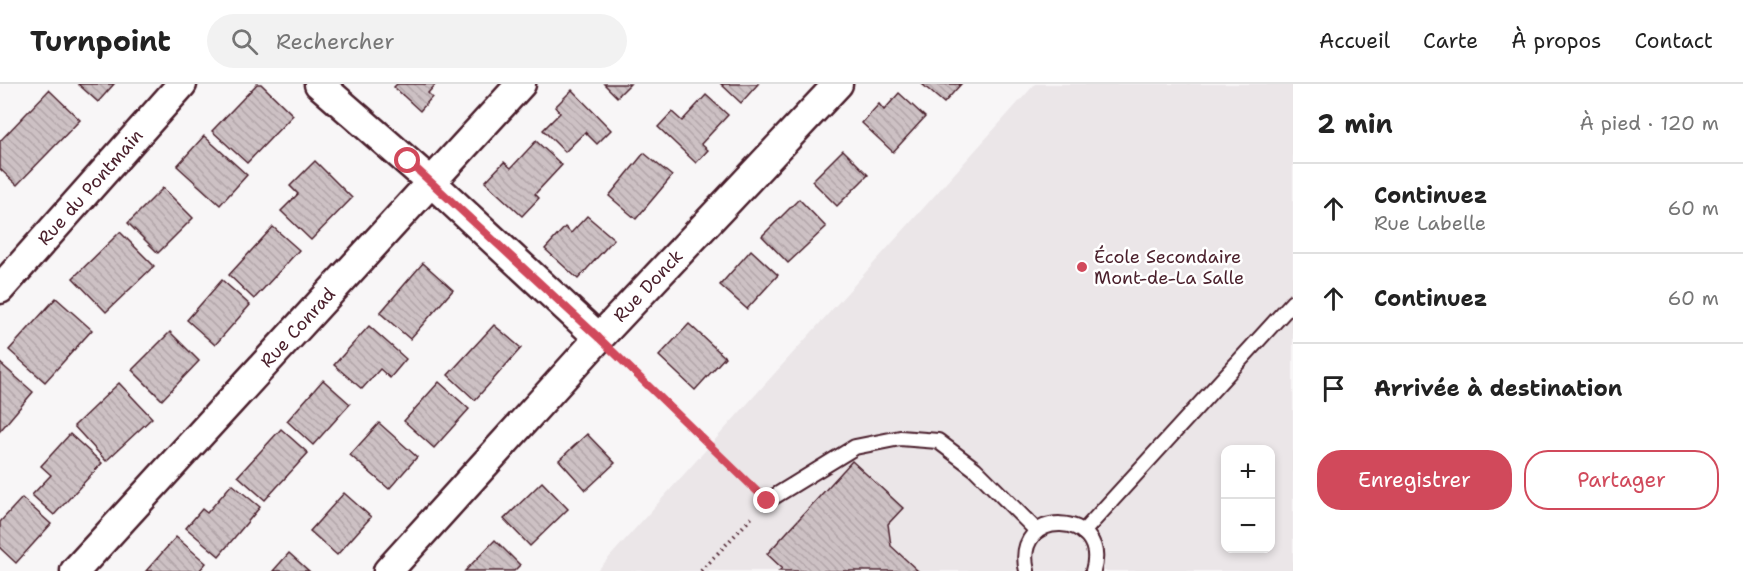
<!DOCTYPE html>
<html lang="fr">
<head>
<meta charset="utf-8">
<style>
	:root { --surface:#fff; --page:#f2f2f2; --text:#222; --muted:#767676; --line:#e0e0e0; --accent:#d1495b }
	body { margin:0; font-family:"Shantell Sans",sans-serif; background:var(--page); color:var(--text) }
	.controls { position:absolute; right:18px; bottom:18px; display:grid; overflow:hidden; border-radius:12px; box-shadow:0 3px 9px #0003 }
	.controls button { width:54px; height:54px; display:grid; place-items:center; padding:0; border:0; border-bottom:2px solid var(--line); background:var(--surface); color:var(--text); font:30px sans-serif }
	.stop { position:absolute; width:18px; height:18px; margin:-14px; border:4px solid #d1495b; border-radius:50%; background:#fff }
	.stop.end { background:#d1495b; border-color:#fff; box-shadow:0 2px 6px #0008 }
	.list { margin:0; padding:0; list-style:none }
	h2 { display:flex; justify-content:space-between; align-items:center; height:78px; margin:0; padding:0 24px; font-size:26px }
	h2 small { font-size:20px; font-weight:400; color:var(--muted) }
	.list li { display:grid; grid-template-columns:39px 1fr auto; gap:18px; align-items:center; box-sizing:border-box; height:90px; padding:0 24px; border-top:2px solid var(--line) }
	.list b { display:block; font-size:22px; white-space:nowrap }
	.list p { margin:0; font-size:20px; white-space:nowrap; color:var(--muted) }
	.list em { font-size:20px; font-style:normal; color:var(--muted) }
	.actions { display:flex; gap:12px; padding:18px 24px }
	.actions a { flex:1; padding:14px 0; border:2px solid var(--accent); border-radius:24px; text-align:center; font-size:21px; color:var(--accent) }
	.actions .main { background:var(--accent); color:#fff }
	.icon { flex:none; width:33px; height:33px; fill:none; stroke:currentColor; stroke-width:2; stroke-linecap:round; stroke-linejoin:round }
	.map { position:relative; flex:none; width:1293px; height:487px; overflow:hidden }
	header { display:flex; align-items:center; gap:36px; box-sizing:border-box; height:84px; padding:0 30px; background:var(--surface); border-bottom:2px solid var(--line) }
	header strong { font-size:28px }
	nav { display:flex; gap:33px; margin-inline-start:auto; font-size:21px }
	.search { width:420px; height:54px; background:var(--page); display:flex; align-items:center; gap:15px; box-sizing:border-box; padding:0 21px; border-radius:33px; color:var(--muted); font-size:22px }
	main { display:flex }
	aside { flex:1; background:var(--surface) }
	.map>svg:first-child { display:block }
	.built { fill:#ebe6e8; fill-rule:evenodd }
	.building { fill:url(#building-back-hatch); stroke:#4a1f2b; stroke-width:1.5 }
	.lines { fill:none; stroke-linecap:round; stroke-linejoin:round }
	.lane-casing { stroke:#4a1f2b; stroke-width:18 }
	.street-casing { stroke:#4a1f2b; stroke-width:33 }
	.path { stroke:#4a1f2b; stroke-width:4; stroke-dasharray:1.5 4.5; stroke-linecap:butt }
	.lane { stroke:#fff; stroke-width:14 }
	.street { stroke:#fff; stroke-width:28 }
	.route { stroke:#d1495b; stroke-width:8 }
	.poi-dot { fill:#d1495b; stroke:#fff; stroke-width:2 }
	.labels { text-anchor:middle; stroke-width:5; stroke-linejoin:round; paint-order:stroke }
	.street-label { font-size:18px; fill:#4a1f2b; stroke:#fff }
	.poi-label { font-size:18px; fill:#4a1f2b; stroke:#fff; text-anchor:start }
</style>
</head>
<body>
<header>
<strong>Turnpoint</strong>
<div class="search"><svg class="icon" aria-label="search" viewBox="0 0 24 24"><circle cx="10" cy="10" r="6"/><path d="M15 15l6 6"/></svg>Rechercher</div>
<nav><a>Accueil</a><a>Carte</a><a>À propos</a><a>Contact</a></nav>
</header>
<main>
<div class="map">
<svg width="1293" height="487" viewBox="0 0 1293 487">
	<defs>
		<pattern id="building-back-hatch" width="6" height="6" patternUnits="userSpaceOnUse" patternTransform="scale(1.5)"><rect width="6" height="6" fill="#cdc1c4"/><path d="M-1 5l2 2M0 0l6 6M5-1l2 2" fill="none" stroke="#b2a5a9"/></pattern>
	</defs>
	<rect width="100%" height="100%" fill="#f8f6f7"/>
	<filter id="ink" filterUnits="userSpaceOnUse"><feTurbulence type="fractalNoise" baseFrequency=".0167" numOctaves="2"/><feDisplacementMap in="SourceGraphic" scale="12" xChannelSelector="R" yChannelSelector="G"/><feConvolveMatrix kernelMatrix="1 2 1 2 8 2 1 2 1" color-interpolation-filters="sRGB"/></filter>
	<g filter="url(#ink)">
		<path class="built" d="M 1035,0 L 1293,0 L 1293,487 L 597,487 ZM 1226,366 L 1270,366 L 1270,464 L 1226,464 Z"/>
		<g class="building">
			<path d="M 78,0 L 114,0 L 98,18 Z"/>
			<path d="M 257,0 L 261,0 L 293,31 L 247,79 L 212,47 Z"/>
			<path d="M 397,0 L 436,0 L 428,9 L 432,13 L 420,27 L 394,3 Z"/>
			<path d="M 604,0 L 630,0 L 617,13 Z"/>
			<path d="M 721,0 L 758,0 L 741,19 Z"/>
			<path d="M 922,0 L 961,0 L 944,19 Z"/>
			<path d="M 49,6 L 80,36 L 17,101 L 0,85 L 0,57 Z"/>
			<path d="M 572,6 L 611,46 L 597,60 L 585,48 L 565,68 L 543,46 L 560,29 L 555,23 Z"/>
			<path d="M 899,9 L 925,33 L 893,68 L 862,39 L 879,20 L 884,26 Z"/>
			<path d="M 706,11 L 728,31 L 701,60 L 708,66 L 696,79 L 658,43 L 672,28 L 682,37 Z"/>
			<path d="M 204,52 L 247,91 L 220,121 L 177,82 Z"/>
			<path d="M 536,57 L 562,81 L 535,110 L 539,114 L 522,132 L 485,98 L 504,78 L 511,84 Z"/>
			<path d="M 843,66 L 868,91 L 837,122 L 812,97 Z"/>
			<path d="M 644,69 L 672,92 L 636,135 L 609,112 Z"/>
			<path d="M 315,77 L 352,114 L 311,156 L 281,127 L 298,110 L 290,102 Z"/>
			<path d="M 163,104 L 193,134 L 158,169 L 128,139 Z"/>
			<path d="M 799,115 L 826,143 L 788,179 L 762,152 Z"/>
			<path d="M 587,132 L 614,155 L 578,195 L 545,165 L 565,143 L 571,149 Z"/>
			<path d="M 273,143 L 299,166 L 254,215 L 229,191 Z"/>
			<path d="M 120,148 L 154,182 L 106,228 L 73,194 Z"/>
			<path d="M 751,166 L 778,191 L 747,225 L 720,201 Z"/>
			<path d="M 423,179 L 453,206 L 410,255 L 380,229 Z"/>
			<path d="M 222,196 L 250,221 L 215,261 L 187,236 Z"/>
			<path d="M 56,214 L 92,246 L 45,298 L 9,266 Z"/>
			<path d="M 689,240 L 725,273 L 695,306 L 659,272 Z"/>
			<path d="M 494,241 L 521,264 L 475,316 L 448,291 Z"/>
			<path d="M 369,242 L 406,275 L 390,294 L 380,285 L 362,305 L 334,281 Z"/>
			<path d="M 170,248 L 199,277 L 162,316 L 132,286 Z"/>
			<path d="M 0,279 L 33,308 L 0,347 Z"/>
			<path d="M 323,296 L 350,320 L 313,361 L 287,337 Z"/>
			<path d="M 439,298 L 469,325 L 434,364 L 404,337 Z"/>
			<path d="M 119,299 L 152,334 L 106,377 L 74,342 Z"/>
			<path d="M 379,339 L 417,373 L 389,405 L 350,371 Z"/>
			<path d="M 281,345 L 308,369 L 265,416 L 238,392 Z"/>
			<path d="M 70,350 L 102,379 L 54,431 L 32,411 L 51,391 L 41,382 Z"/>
			<path d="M 587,350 L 615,379 L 586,406 L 559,376 Z"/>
			<path d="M 852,377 L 903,424 L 888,440 L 891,462 L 918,487 L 779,487 L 782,484 L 767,470 Z"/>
			<path d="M 542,398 L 568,425 L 530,462 L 504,435 Z"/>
			<path d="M 232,400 L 260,423 L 219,472 L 186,444 L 202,425 L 207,429 Z"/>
			<path d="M 344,409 L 371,433 L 337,471 L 310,447 Z"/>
			<path d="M 22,414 L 51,440 L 16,479 L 0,464 L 0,438 Z"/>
			<path d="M 176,453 L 206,479 L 199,487 L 146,487 Z"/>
			<path d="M 495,456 L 520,481 L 514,487 L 465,487 Z"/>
			<path d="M 289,469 L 309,487 L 273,487 Z"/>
		</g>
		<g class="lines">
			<defs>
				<g id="lane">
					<path d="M 767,417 L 855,363 L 900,354 L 938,357 L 975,385 L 1037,447"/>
					<path d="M 1083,448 L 1293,218"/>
					<path d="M 1027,487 C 1011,422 1111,427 1093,487"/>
				</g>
				<g id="street">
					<path d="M 319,0 L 431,98 L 599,254"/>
					<path id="s1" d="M 0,205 L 182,0"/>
					<path id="s2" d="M 75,487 L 521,0"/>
					<path id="s3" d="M 388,487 L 599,254 L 838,0"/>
				</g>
			</defs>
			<use href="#lane" class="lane-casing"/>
			<use href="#street" class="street-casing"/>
			<g class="path">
				<path d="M 619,274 L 754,404"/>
				<path d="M 701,487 L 754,431"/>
			</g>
			<use href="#lane" class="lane"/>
			<use href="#street" class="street"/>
		</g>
	</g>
	<g class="lines" filter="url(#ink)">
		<path class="route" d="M 408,77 L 599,254 L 767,417"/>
	</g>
	<circle class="poi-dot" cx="1082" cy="183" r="6"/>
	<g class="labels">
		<g class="street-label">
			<text dy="6" stroke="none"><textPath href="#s1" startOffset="136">Rue du Pontmain</textPath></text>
			<text dy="6" stroke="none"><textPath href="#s3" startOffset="386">Rue Donck</textPath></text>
			<text dy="6" stroke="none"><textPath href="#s2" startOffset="330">Rue Conrad</textPath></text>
		</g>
		<g class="poi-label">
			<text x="1094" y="179">École Secondaire<tspan x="1094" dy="21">Mont-de-La Salle</tspan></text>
		</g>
	</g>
</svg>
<div class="controls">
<button>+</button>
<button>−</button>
</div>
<div class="stop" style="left:408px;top:77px"></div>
<div class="stop end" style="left:767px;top:417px"></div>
</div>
<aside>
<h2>2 min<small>À pied · 120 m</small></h2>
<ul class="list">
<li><svg class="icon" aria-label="ahead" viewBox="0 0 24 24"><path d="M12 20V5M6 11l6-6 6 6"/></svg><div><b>Continuez</b><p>Rue Labelle</p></div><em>60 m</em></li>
<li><svg class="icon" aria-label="ahead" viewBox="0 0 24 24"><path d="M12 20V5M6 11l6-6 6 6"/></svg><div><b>Continuez</b></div><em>60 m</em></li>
<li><svg class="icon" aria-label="arrive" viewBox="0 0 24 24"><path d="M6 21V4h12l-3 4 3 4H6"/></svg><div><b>Arrivée à destination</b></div></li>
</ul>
<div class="actions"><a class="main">Enregistrer</a><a>Partager</a></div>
</aside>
</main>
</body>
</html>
